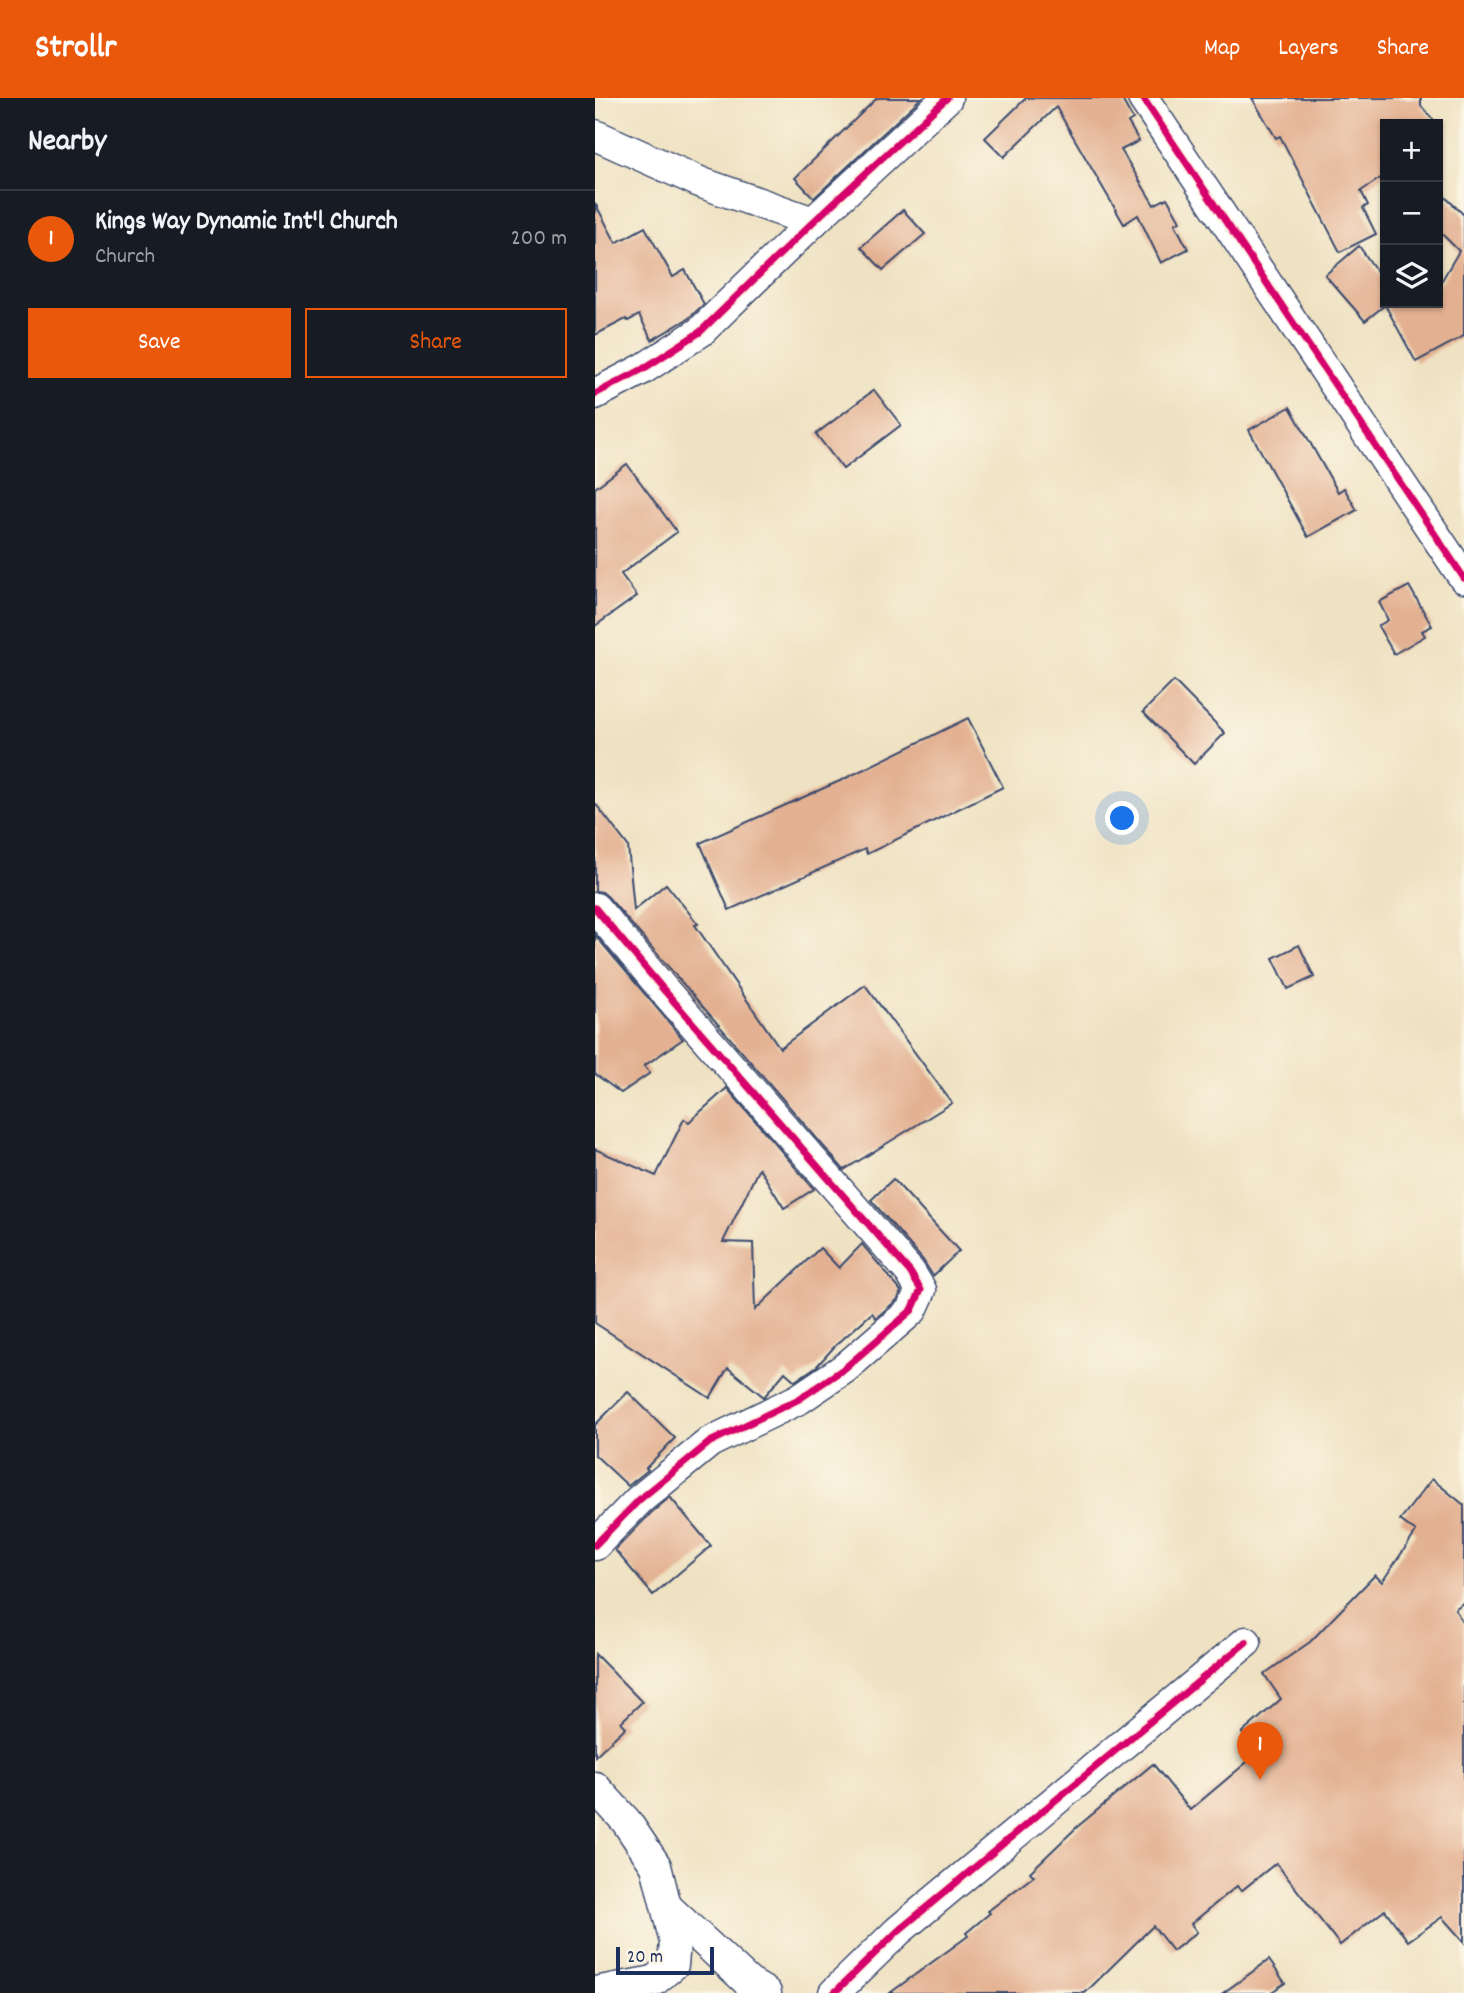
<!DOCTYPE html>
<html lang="en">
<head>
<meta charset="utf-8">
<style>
	:root { --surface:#171b24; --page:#20242c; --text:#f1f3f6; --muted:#9ea1a6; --line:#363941; --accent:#ea580c }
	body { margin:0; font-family:Dekko,sans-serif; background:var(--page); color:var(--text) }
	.controls { position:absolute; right:21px; top:21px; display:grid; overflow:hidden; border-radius:0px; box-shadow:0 2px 5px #0004 }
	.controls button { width:63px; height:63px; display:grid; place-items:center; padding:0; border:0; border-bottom:2px solid var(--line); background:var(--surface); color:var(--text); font:35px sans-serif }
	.scale { position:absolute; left:21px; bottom:18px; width:98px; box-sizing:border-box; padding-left:7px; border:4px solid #1b2f5e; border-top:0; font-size:19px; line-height:24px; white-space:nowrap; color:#1b2f5e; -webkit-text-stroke:5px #fcf5e5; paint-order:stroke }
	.you { position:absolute; left:528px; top:721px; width:24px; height:24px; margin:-18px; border:5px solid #fff; border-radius:50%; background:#1a73e8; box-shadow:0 0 0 10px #1a73e833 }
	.badge { display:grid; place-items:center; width:46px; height:46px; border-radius:50%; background:var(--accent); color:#fff; font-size:23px; font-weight:700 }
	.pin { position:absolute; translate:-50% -58px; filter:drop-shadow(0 2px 4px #0008) }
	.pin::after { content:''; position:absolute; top:37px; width:24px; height:21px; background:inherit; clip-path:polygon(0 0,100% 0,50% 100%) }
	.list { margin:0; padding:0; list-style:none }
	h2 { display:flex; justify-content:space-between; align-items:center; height:91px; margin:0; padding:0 28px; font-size:30px }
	h2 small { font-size:23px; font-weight:400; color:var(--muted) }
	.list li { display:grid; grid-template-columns:46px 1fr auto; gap:21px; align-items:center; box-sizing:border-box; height:98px; padding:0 28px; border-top:2px solid var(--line) }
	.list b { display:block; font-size:26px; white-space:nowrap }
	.list p { margin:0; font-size:23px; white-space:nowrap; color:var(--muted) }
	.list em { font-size:23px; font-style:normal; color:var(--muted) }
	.actions { display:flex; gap:14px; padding:21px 28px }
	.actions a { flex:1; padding:16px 0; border:2px solid var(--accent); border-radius:0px; text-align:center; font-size:24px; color:var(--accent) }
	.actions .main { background:var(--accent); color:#fff }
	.icon { flex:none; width:38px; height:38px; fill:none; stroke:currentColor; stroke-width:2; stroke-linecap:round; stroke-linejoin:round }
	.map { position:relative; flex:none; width:869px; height:1895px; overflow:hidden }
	header { display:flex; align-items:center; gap:42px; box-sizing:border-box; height:98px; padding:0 35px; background:var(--accent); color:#fff }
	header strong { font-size:33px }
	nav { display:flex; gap:38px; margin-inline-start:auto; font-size:24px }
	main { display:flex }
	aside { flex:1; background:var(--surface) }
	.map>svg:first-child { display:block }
	.building { fill:#e3b192 }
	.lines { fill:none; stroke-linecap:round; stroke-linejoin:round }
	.street-casing { stroke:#3b4a6d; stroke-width:33 }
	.street { stroke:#fff; stroke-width:30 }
	.cycleway-casing { stroke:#fcf5e5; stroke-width:11 }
	.cycleway { stroke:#d6006c; stroke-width:7 }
</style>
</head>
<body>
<header>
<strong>Strollr</strong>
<nav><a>Map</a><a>Layers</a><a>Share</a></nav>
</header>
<main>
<aside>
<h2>Nearby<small></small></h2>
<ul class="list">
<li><span class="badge">1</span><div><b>Kings Way Dynamic Int'l Church</b><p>Church</p></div><em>200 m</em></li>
</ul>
<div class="actions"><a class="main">Save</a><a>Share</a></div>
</aside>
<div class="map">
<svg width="869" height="1895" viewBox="0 0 869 1895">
	<rect width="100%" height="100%" fill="#fcf5e5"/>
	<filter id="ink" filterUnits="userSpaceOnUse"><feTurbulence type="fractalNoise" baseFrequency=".0143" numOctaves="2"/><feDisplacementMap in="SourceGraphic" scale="14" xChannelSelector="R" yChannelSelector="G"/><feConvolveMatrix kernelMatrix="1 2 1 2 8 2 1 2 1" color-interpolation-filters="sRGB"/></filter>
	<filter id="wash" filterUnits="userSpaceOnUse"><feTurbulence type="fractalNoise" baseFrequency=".00686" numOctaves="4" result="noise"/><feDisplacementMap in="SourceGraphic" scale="28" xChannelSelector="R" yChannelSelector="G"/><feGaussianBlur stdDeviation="1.57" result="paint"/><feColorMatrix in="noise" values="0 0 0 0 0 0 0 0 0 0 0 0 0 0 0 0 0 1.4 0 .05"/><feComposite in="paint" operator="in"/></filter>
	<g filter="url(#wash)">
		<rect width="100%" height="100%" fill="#efe2c2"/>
		<g id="blocks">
			<g class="building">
				<path d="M 282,0 L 326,0 L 219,100 L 200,80 Z"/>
				<path d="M 431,0 L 526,0 L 538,21 L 533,24 L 544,43 L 526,52 L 559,107 L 572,100 L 585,123 L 580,126 L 593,151 L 566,165 L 543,117 L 529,126 L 461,9 L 409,59 L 390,40 Z"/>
				<path d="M 657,0 L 826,0 L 826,8 L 842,26 L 790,26 L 790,77 L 766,93 L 773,107 L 768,110 L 781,136 L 745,154 L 685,38 L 681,40 Z"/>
				<path d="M 843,92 L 869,117 L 869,238 L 821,264 L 790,207 L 770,223 L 730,177 L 764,148 L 790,185 L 790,205 L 843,205 L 843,189 L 864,153 L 843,132 Z"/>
				<path d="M 0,105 L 21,145 L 50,129 L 78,179 L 90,172 L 109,206 L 94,220 L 57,242 L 44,217 L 33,223 L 31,221 L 0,237 Z"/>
				<path d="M 308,112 L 330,136 L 288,172 L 266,149 Z"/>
				<path d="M 279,292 L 306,327 L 248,371 L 221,336 Z"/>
				<path d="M 695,309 L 743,394 L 749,390 L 762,412 L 713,439 L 654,332 Z"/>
				<path d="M 32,366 L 82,434 L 26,476 L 42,498 L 0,528 L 0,390 Z"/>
				<path d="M 814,488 L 837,528 L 827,533 L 830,538 L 799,556 L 783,528 L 793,522 L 784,504 Z"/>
				<path d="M 579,583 L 630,635 L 599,666 L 548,614 Z"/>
				<path d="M 373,620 L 408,689 L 272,756 L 270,751 L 134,812 L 105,745 L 247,682 Z"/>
				<path d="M 0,705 L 33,748 L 39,812 L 71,786 L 103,826 L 100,827 L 185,950 L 270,887 L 357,1005 L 249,1072 L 13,799 L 7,794 L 0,793 Z"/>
				<path d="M 0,837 L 88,941 L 49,968 L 55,975 L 26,995 L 0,976 Z"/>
				<path d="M 704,847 L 719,879 L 693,891 L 678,860 Z"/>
				<path d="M 132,990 L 219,1091 L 189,1110 L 164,1070 L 128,1144 L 158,1145 L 160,1212 L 225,1150 L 244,1170 L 267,1146 L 306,1193 L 303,1201 L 281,1220 L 277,1215 L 240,1248 L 222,1268 L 200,1283 L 190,1274 L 169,1299 L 133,1270 L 115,1300 L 0,1225 L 0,1051 L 61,1078 L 89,1021 L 94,1024 Z"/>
				<path d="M 298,1081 L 364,1153 L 338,1178 L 328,1162 L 276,1102 Z"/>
				<path d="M 33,1294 L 80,1340 L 51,1370 L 53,1372 L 33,1388 L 0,1357 L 0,1327 Z"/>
				<path d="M 837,1381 L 869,1407 L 869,1504 L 860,1511 L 869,1527 L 869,1844 L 847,1819 L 813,1843 L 790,1812 L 745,1847 L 681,1765 L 646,1793 L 642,1788 L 596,1826 L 602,1834 L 578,1853 L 558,1828 L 490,1895 L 295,1895 L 373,1838 L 371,1835 L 395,1815 L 393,1813 L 439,1778 L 435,1774 L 482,1729 L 558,1666 L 595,1712 L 664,1654 L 647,1635 L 686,1601 L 669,1576 L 715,1544 L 780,1477 L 787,1484 L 821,1434 L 805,1422 Z"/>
				<path d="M 75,1399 L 116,1448 L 58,1497 L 20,1452 L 56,1415 Z"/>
				<path d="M 0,1556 L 47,1604 L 26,1624 L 31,1629 L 0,1658 Z"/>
				<path d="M 674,1862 L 690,1885 L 675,1895 L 628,1895 Z"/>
			</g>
		</g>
	</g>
	<g filter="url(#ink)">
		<use href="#blocks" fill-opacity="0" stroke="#3b4a6d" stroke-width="2"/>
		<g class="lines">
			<defs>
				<g id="street">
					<path d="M 548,0 L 869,480"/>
					<path d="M 0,37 L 107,85 L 218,124"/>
					<path d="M 0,296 L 48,271 L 105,234 L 218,124 L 352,0"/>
					<path d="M 0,810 L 68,891 L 315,1174 L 326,1192 L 317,1212 L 250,1270 L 204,1301 L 115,1344 L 44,1402 L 0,1447"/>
					<path d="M 0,1689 L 31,1723 L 61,1768 L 80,1844 L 78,1867 L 59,1883 L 0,1894"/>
					<path d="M 72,1809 L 154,1885 L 171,1895"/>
					<path d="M 239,1895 L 303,1833 L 651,1544"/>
				</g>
			</defs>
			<use href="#street" class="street-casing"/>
			<use href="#street" class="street"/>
			<defs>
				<g id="cycleway">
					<path d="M 548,0 L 869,480"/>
					<path d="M 0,296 L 48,271 L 105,234 L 218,124 L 352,0"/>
					<path d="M 0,810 L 68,891 L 315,1174 L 326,1192 L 317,1212 L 250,1270 L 204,1301 L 115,1344 L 44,1402 L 0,1447"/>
					<path d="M 239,1895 L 303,1833 L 651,1544"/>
				</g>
			</defs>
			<use href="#cycleway" class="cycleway-casing"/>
			<use href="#cycleway" class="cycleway"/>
		</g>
	</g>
</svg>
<div class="controls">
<button>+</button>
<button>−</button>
<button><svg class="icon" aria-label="layers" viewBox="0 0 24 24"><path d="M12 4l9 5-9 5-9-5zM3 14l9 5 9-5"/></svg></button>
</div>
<div class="scale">20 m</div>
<div class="you"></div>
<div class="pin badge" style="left:665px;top:1682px">1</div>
</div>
</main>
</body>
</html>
